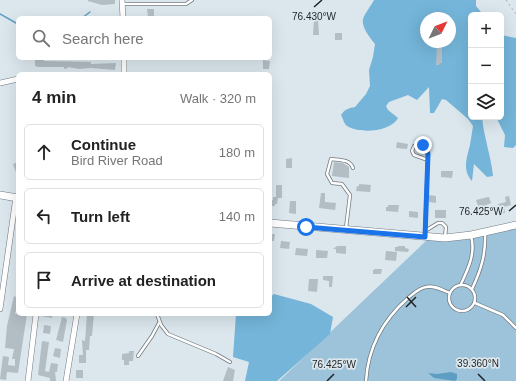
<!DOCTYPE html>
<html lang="en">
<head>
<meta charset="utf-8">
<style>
	:root { --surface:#fff; --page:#f6f6f6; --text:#222; --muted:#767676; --line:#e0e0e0 }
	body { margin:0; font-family:Arial,sans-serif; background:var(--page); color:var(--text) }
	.controls { position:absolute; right:12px; top:12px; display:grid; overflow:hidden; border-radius:6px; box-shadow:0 4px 16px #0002 }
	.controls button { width:36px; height:36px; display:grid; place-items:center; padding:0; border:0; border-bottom:1px solid var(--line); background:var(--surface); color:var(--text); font:20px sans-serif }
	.compass { position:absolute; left:420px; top:12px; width:36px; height:36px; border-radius:50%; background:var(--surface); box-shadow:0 4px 16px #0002; rotate:47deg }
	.stop { position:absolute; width:12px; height:12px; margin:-9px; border:3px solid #1a73e8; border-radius:50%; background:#fff }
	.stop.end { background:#1a73e8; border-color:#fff; box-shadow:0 1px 4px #0008 }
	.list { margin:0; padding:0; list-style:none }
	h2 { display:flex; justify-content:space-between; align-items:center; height:52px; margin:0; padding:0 16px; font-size:17px }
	h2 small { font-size:13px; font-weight:400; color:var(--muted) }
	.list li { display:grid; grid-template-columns:26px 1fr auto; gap:12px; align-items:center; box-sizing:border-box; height:56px; margin:0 8px 8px; padding:0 8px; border:1px solid var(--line); border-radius:6px }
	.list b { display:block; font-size:15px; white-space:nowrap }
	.list p { margin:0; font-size:13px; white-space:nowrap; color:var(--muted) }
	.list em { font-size:13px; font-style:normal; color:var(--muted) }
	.icon { flex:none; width:22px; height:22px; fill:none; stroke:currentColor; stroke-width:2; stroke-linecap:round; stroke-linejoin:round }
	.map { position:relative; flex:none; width:516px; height:381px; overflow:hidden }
	.search { position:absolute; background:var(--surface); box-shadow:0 4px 16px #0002; left:16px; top:16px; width:256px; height:44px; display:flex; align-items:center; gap:10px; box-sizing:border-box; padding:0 14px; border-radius:6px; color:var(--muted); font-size:15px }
	.panel { position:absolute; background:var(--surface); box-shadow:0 4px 16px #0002; left:16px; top:72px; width:256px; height:244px; border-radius:6px }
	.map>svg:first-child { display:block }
	.green { fill:#9dc3da }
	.forest { fill:#74b5d9; fill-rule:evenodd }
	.water { fill:#5e9ec2 }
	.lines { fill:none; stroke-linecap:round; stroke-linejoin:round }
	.stream { stroke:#5e9ec2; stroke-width:1.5 }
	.building { fill:#b3bdc4 }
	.lane-casing { stroke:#707a80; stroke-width:4 }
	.street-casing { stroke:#707a80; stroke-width:6 }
	.secondary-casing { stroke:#707a80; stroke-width:8 }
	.path { stroke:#a2acb1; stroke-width:1; stroke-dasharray:2 3; stroke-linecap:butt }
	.lane { stroke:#fff; stroke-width:2.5 }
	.street { stroke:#fff; stroke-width:5 }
	.secondary { stroke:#fff; stroke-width:7 }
	.route { stroke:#1a73e8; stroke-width:5 }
	.ticks { fill:none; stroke:#1f2326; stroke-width:1.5 }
	.ticks-label { font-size:10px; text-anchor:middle; fill:#1f2326; stroke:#dbe7ed; stroke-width:3.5; stroke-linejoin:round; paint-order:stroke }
</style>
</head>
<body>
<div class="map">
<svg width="516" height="381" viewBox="0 0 516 381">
	<rect width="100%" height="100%" fill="#dbe7ed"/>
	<path class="green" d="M 516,227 L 516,381 L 279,381 L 428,239 L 466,239 Z"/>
	<g class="forest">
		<path d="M 374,0 L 476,0 L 476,6 L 481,12 L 488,15 L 471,15 L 471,117 L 482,117 C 484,138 491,156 493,176 L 487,177 L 474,164 L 472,181 C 462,170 467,157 470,145 C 471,139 472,132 473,126 L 468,119 L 446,100 L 442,99 L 434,113 L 430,113 L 429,87 L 417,100 L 408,95 L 389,102 L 386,106 L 388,110 L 398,118 C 391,132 359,134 347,126 C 344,124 343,118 341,115 C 345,109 349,108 355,107 L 366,94 L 370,86 L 369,70 L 373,57 L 375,44 C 371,39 361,27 363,19 C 365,13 371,6 374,0 ZM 426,18 L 450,18 L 450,42 L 426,42 Z"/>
		<path d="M 501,35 L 516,38 L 516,145 L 513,148 L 504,147 L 505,135 L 496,117 L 501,117 Z"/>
		<path d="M 274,294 L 311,304 L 333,317 L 330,334 L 277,381 L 245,381 L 249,362 L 233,357 L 236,314 L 270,314 L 270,297 Z"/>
	</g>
	<path class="water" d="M 451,372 L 457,374 L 457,379 L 455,381 L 434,378 L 428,373 L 437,374 Z"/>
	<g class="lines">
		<g class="stream">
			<path d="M 0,14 L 16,23 L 18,23"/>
			<path d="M 82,18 L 90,12"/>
		</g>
	</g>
	<g class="building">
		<path d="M 88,0 L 115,0 L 115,4 L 102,5 L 88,1 Z"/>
		<path d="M 147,9 L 154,9 L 154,16 L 148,16 Z"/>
		<path d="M 314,19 L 318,19 L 319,35 L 313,35 Z"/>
		<rect x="335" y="33" width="7" height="7"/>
		<path d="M 437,42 L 440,42 L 442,44 L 442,63 L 440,63 L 439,65 L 436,65 Z"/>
		<path d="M 35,58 L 44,58 L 44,61 L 91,62 L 91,64 L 116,63 L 115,70 L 91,68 L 79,69 L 68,67 L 68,68 L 64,69 L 64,67 L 38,67 L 35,66 Z"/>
		<path d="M 263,60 L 270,61 L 269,69 L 263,69 Z"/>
		<path d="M 397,142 L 408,144 L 407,149 L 396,148 Z"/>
		<path d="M 292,158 L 292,168 L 286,168 L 286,159 Z"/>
		<path d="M 18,162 L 18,178 L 13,164 Z"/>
		<path d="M 334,162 L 343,163 L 349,167 L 349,178 L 332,176 Z"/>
		<path d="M 441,171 L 453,171 L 452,178 L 441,177 Z"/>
		<path d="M 359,184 L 371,185 L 370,192 L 356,191 L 357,186 L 359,186 Z"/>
		<path d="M 276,185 L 282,185 L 282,198 L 278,198 L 277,204 L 275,204 L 275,206 L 270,206 L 270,200 L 273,200 L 273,197 L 276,197 Z"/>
		<path d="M 321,193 L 325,193 L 325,202 L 336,203 L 335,210 L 319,208 Z"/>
		<path d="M 429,195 L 436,196 L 436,203 L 429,202 Z"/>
		<path d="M 509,196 L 511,205 L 504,207 L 505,213 L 501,214 L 498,204 L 506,202 L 505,197 Z"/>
		<path d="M 488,197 L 489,197 L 491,203 L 482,207 L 481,205 L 478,206 L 476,200 Z"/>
		<path d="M 290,201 L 296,201 L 296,214 L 289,213 Z"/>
		<path d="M 388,205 L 399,205 L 398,212 L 386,211 L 386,207 L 388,207 Z"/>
		<rect x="435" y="210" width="11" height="8"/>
		<path d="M 409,211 L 418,212 L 418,218 L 409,217 Z"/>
		<path d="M 270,234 L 275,234 L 274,241 L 270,241 Z"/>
		<path d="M 281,241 L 290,242 L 289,249 L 280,248 Z"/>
		<path d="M 337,246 L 346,246 L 346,254 L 336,253 L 336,249 L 333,249 Z"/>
		<path d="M 398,246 L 405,246 L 405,248 L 409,249 L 408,252 L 395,251 L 395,247 L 398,247 Z"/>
		<path d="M 296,248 L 308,249 L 307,256 L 295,255 Z"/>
		<path d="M 316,250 L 328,251 L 327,258 L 316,258 Z"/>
		<path d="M 386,251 L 397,252 L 396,261 L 385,260 Z"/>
		<path d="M 375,269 L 382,269 L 381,274 L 373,274 L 373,270 Z"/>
		<path d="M 323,276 L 333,276 L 332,287 L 329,287 L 329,281 L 323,280 Z"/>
		<path d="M 309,279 L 318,279 L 317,292 L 308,291 Z"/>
		<path d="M 14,296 L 18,298 L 18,304 L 15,314 L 27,314 L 18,373 L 7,372 L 6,380 L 0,379 L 3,356 L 9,357 L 8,365 L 15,366 L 15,359 L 12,359 L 14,349 L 5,348 L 7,326 Z"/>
		<path d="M 41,314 L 52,314 L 52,318 L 41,316 Z"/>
		<path d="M 87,314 L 94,314 L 92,336 L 90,336 L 89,350 L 86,350 L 86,363 L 79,363 L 79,355 L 83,355 L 82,340 L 85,341 Z"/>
		<path d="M 62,317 L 66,318 L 67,320 L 63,342 L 56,340 Z"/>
		<path d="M 44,325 L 51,326 L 50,334 L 43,333 Z"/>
		<path d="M 42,341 L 49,342 L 45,371 L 49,372 L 51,363 L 58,364 L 57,372 L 55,372 L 56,381 L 50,381 L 50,378 L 38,375 Z"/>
		<path d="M 55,348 L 61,349 L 60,358 L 53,356 Z"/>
		<path d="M 129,351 L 134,351 L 133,361 L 129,361 L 129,365 L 124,365 L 124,360 L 122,360 L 122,354 L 129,353 Z"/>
		<path d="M 228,367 L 235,370 L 233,381 L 223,381 Z"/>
		<rect x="76" y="370" width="7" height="8"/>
	</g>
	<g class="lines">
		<defs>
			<g id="lane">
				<path d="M 123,4 L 186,4 L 192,0"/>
				<path d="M 346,228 L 350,195 L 342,184 L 332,183 L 327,174 L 331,159 C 339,160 350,159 353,168"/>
				<path d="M 425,231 L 438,223 L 442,223 L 446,227 L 445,237"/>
				<path d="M 425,234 L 428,154 C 426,147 422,142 414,146 L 412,151 L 414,155 L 428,160"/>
				<path d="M 461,284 C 468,269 476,253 471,236"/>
				<circle cx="462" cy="298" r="13"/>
				<path d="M 472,289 C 481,270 486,254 485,233"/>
				<path d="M 475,303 L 503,315 L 516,328"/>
				<path d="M 157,314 L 161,325 L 168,334 L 216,354 L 230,362"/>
				<path d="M 138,356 L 152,336 L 159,323"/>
				<path d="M 366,381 C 368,347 383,320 408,298 C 413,294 419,288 426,287 C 434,285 442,290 450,293"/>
			</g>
			<g id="street">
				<path d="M 122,0 L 123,18"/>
				<path d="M 124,58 L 124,74"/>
				<path d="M 0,83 L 18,79"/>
				<path d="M 0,309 L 16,197"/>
				<path d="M 28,381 L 36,314"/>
				<path d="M 66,381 L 77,314"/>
			</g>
			<g id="secondary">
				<path d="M 0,195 L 18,198"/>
				<path d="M 270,223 L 445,238 L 471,235 L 516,225"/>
			</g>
		</defs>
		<use href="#lane" class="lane-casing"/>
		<use href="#street" class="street-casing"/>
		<use href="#secondary" class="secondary-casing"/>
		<path class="path" d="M 506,0 L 516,14"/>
		<use href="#lane" class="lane"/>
		<use href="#street" class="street"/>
		<use href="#secondary" class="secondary"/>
	</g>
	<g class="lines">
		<path class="route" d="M 306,227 L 425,237 L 428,154 L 426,148 L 423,145"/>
	</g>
	<path class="ticks" d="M 314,7 L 322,0M 509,211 L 516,205M 407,297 L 416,307M 406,307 L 416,297M 478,374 L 485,381M 327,381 L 334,374"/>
	<g class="ticks-label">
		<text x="314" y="20">76.430°W</text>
		<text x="481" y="215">76.425°W</text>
		<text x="478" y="367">39.360°N</text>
		<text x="334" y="368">76.425°W</text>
	</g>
</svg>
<div class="controls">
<button>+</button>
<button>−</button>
<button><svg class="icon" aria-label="layers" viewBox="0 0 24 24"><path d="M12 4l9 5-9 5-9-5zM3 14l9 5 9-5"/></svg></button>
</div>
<svg class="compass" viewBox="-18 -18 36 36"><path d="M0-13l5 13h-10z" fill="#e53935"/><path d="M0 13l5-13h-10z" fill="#767676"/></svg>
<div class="stop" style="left:306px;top:227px"></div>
<div class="stop end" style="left:423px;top:145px"></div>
<div class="search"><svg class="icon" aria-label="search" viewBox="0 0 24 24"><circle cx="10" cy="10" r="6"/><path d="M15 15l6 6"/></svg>Search here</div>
<section class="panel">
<h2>4 min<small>Walk · 320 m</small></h2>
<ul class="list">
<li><svg class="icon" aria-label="ahead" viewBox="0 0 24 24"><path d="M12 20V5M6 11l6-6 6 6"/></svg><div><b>Continue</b><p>Bird River Road</p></div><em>180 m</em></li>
<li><svg class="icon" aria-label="left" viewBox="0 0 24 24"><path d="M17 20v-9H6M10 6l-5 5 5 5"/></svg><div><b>Turn left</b></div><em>140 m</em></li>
<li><svg class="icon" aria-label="arrive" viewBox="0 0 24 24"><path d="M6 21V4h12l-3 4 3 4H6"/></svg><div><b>Arrive at destination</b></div></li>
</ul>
</section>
</div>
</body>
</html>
